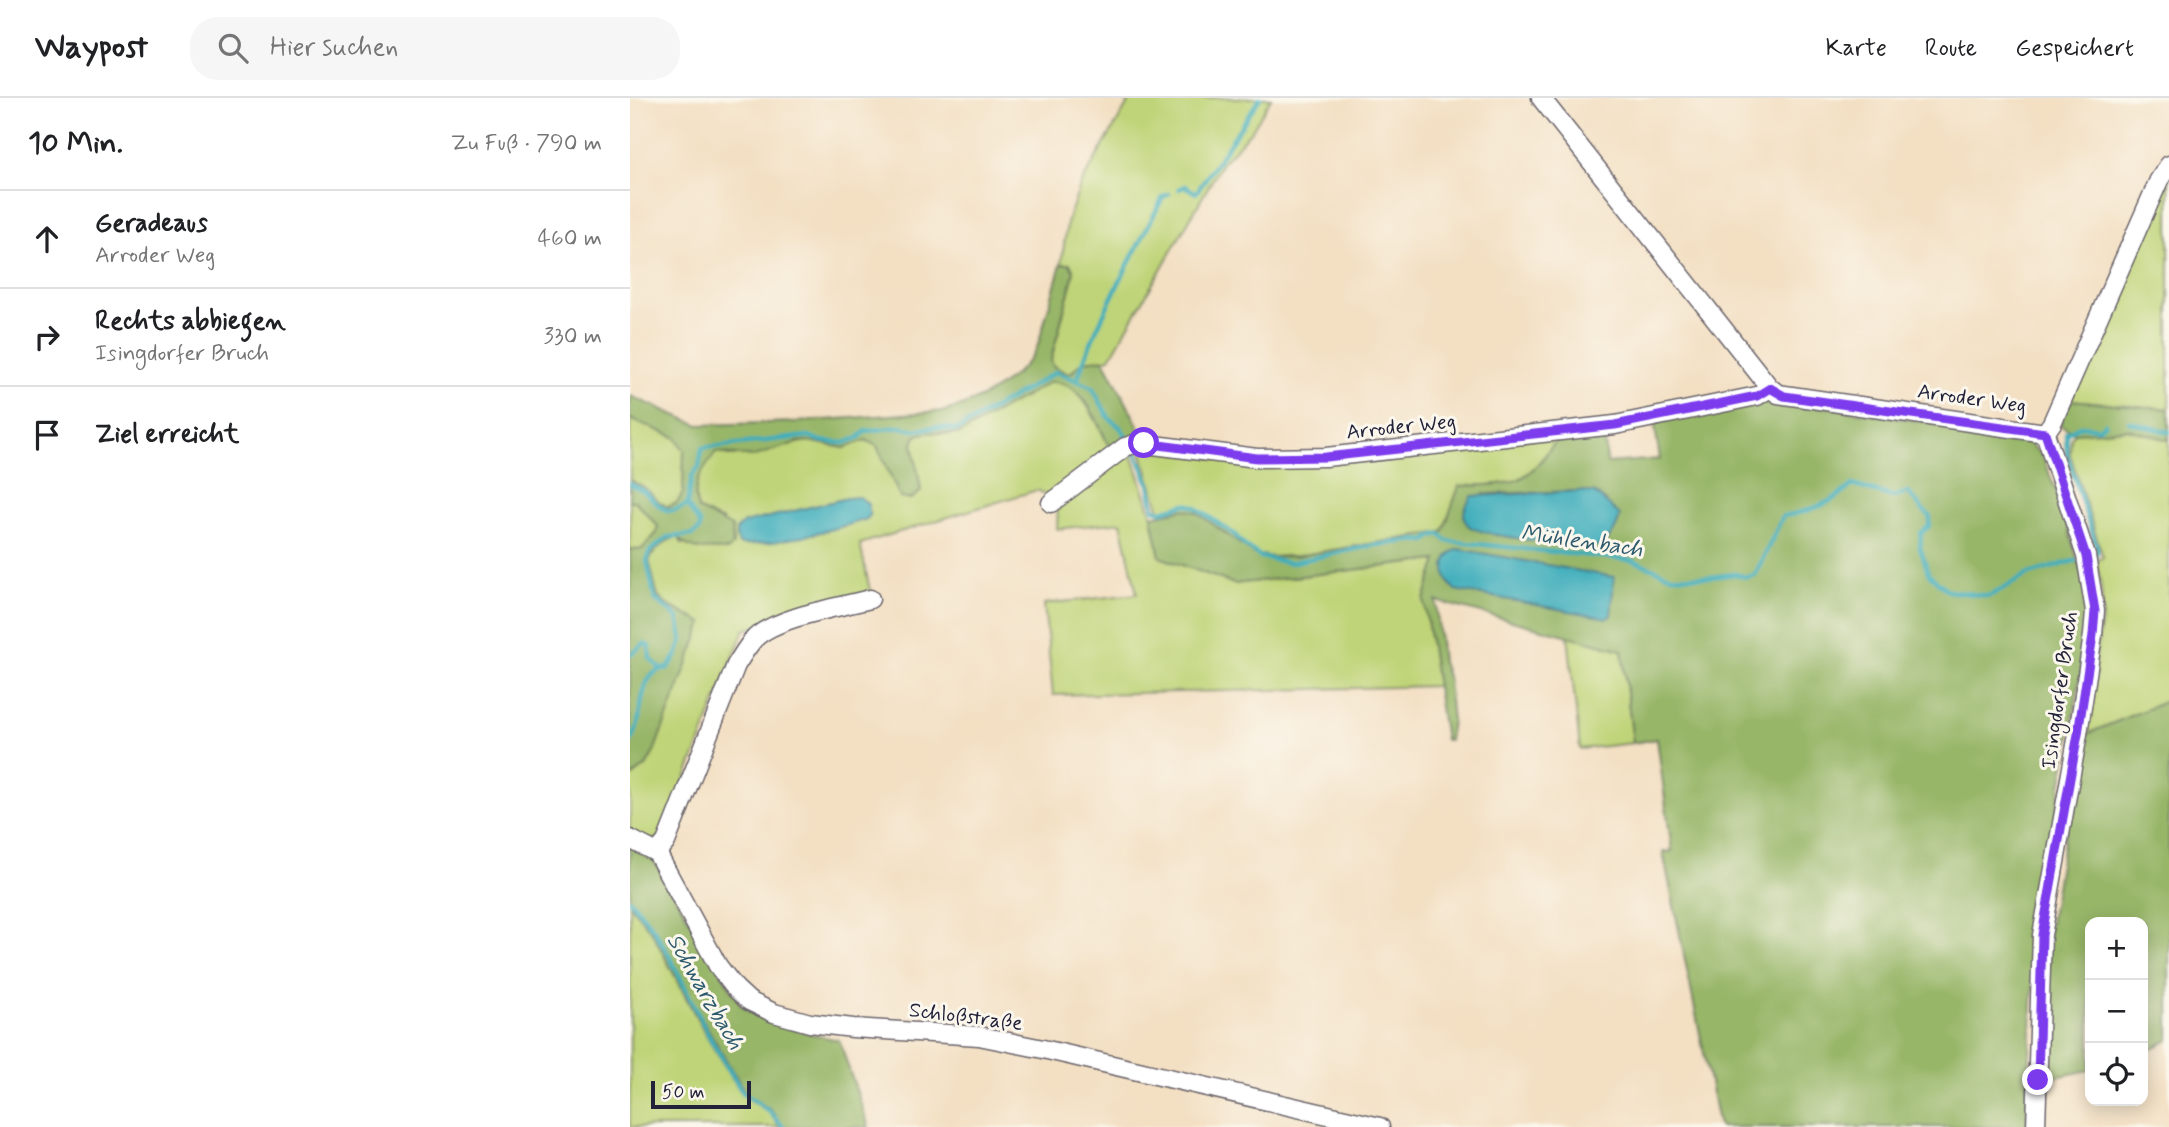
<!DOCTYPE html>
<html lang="de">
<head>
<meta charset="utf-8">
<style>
	:root { --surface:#fff; --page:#f6f6f6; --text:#202124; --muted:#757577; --line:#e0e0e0 }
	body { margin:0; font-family:Mynerve,sans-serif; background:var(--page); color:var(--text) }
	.controls { position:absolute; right:21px; bottom:21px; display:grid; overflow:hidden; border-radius:14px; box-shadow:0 4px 18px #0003 }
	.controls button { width:63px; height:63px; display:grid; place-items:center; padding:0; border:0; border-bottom:2px solid var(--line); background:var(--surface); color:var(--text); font:35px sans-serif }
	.scale { position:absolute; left:21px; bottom:18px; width:100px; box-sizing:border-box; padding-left:7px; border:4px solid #22223b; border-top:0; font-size:19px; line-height:24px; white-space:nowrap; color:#22223b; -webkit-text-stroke:5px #fbf7ec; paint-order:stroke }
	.stop { position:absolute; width:21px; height:21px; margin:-16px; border:5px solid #7c3aed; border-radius:50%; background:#fff }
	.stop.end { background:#7c3aed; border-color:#fff; box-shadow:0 2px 7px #0008 }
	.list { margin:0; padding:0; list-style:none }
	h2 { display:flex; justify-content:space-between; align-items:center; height:91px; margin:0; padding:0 28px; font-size:30px }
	h2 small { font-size:23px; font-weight:400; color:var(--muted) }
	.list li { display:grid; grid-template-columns:46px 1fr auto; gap:21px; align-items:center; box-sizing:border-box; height:98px; padding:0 28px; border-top:2px solid var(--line) }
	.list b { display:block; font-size:26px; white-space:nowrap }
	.list p { margin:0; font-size:23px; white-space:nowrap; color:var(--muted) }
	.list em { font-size:23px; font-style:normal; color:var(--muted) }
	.icon { flex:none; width:38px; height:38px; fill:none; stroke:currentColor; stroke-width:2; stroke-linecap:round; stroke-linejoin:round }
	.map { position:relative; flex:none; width:1539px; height:1029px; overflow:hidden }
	header { display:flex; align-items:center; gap:42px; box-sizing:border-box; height:98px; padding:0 35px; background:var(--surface); border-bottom:2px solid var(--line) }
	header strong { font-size:33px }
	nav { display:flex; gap:38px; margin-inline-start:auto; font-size:24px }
	.search { width:490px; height:63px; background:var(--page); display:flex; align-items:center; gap:18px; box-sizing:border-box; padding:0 24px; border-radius:28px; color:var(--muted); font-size:26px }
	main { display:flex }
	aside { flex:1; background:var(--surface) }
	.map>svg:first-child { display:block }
	.green { fill:#bfd478; stroke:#707b5a; stroke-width:2 }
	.forest { fill:#97b668; stroke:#5c6c52; stroke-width:2; fill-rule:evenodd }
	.water { fill:#3eadbb; stroke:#30687b; stroke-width:2 }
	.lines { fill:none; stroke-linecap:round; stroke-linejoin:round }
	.stream { stroke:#3eadbb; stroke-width:4.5 }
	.minor-casing { stroke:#6b646a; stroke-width:21 }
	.minor { stroke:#fff; stroke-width:18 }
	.route { stroke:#7c3aed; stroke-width:9 }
	.labels { text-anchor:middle; stroke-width:6; stroke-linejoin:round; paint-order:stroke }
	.street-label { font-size:21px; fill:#22223b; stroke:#fbf7ec }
	.water-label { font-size:23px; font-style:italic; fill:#2d5a6e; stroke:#fbf7ec }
</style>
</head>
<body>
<header>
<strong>Waypost</strong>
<div class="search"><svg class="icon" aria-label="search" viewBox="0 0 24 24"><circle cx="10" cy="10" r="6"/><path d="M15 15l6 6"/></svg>Hier suchen</div>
<nav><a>Karte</a><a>Route</a><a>Gespeichert</a></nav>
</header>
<main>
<aside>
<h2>10 Min.<small>Zu Fuß · 790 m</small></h2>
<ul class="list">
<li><svg class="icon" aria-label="ahead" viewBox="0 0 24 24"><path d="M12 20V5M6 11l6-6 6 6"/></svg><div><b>Geradeaus</b><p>Arroder Weg</p></div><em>460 m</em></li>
<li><svg class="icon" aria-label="right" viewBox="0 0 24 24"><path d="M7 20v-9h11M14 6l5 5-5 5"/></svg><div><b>Rechts abbiegen</b><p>Isingdorfer Bruch</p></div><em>330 m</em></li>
<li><svg class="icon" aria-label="arrive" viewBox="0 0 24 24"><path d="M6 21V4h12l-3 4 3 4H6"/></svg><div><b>Ziel erreicht</b></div></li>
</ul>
</aside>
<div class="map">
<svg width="1539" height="1029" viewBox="0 0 1539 1029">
	<rect width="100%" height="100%" fill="#fbf7ec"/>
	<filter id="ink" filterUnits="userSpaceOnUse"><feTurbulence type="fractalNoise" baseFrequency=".0143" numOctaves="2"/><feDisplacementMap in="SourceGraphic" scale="14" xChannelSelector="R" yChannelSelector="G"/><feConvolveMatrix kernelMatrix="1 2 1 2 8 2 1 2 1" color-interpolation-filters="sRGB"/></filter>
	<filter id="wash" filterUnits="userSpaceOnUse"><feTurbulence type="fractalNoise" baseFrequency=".00686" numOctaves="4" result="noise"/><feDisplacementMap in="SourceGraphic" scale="28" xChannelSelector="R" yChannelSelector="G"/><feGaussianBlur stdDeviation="1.57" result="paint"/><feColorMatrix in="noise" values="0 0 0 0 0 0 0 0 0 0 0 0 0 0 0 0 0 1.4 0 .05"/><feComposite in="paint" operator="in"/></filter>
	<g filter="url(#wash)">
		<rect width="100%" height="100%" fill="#f3dfc2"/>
		<g class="green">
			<path d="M 501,0 L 641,0 L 622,32 L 592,65 L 480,260 C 463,266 457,255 442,274 L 436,275 L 423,268 L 421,262 L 444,174 L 440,166 L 431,166 L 438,121 L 451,86 Z"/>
			<path d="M 1539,79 L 1539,311 L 1440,302 Z"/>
			<path d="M 433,283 C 458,299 468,327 481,352 L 423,400 L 407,392 L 230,446 L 241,497 L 114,532 L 35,734 C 23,748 14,740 0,734 L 0,680 L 16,668 L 72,525 L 36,507 L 28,499 L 19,463 C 26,450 34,442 49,439 L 52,446 L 92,422 L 82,419 L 68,411 C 60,387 72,373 86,354 L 103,358 L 178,343 L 214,350 L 236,342 L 247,347 L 270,399 L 291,393 L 283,346 L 286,338 C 305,330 313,339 331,335 L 419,284 Z"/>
			<path d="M 0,321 L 45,339 L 54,352 L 53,395 L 47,405 L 38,409 L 30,405 L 16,391 L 0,382 Z"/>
			<path d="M 1498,331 L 1539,342 L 1539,602 L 1452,638 L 1473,514 L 1471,488 L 1466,463 L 1473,459 L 1440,356 L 1441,340 L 1445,335 Z"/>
			<path d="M 930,338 C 917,354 902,379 881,384 C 865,388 846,387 830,388 L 813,434 L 666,458 L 642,459 L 624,456 L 566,414 L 554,411 L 531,415 L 510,350 L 626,366 Z"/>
			<path d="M 501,353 L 522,418 L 530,459 L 604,486 L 807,462 L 794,502 L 809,588 L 423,597 L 414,506 L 507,496 L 491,424 L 427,431 L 428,406 Z"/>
			<path d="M 0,403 L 5,403 L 28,428 L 26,436 L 12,451 L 0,451 Z"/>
			<path d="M 938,537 L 992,552 L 1003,645 L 950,651 Z"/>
			<path d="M 0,807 L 22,834 L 79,943 L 112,996 L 138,1014 L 150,1029 L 0,1029 Z"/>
		</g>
		<g class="forest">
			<path d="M 431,166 L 440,166 L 444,174 L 421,262 L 423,268 L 436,275 L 442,274 C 451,263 460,260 474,262 L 509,329 L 508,338 L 481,352 C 467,325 455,283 420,284 L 331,335 C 313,339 305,330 286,338 L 283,346 L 291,393 C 284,400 279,404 270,399 L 247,348 L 236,342 L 214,350 L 178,343 L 168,344 L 123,359 L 86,354 C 72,373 60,387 68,411 L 102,429 L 103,447 L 99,452 C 82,451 58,455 48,439 C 34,442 26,450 19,462 L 28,499 L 37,507 L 73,525 L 23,656 L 16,668 L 0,680 L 0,451 L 12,451 L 26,436 L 28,428 L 5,403 L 0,403 L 0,382 L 16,391 L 30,405 L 38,409 L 47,405 L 53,395 L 54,352 L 45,339 L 0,321 L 0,298 L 69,327 L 167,324 L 315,313 C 350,304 392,280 408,247 Z"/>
			<path d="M 1142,301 L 1391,338 L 1412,357 L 1430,403 L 1456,490 L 1458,536 L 1405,835 L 1397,1029 L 1089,1029 L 1033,754 L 1042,753 L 1027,641 L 1003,645 L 992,552 L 806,503 L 812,564 L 818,581 L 822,623 L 819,642 L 815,642 L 794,502 L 807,462 L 604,486 L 530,459 L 522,418 L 554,411 L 566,414 L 624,456 L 642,459 L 666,458 L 813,434 L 829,388 C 846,387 865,388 881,384 C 902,380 917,354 930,338 L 974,333 L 977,365 L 1030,361 L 1024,323 ZM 951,393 L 965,395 L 975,403 L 853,396 Z"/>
			<path d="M 1440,302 L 1539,311 L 1539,342 L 1498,331 L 1445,335 L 1430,327 Z"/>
			<path d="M 1539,602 L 1539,942 L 1513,955 L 1513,824 L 1460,824 L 1460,972 L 1416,981 L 1417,842 L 1452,638 Z"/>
			<path d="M 0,746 L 22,760 L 111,907 C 141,927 174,935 209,942 L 239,1029 L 154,1029 L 140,1011 L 119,999 L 115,994 L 71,919 L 67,920 L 22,834 L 0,807 Z"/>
		</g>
		<g class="water">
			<path d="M 951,393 L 965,395 L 990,417 C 987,431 979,445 965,449 C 943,447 853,439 839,428 C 829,419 836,407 842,398 Z"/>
			<path d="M 230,399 L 238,406 L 240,417 L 237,421 C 210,430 134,450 109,446 L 106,439 L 106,432 L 114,425 L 217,400 Z"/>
			<path d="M 829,451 L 984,479 L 981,518 L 977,520 L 825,492 C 812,480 810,457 829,451 Z"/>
		</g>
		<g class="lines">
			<g class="stream">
				<path d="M 549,91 L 555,88 L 566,95 L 630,0"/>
				<path d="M 447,282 C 468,219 503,159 533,99 L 539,96"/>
				<path d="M 1499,324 L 1539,334"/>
				<path d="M 506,354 L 519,386 L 524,411 L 532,413 L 556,406 L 565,409 L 605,437 L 614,447 L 631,459 L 659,465 L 745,447 C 763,447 778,440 796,443 L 802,438 L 810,436 L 817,443 L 1002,462 L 1042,478 L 1080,479 L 1105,476 L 1116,479 L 1125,477 L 1153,418 C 1179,414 1203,405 1222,387 L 1264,399 L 1277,394 C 1286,402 1289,410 1300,418 L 1299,428 L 1291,435 L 1290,450 L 1299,476 L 1318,493 L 1359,498 L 1399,476 L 1447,462"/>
				<path d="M 0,386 C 5,389 12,391 16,395 C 31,408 34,420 57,407 L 70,426 L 69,432 L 62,437 L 38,439 L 20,453 L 17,463 L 25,501 L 48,520 L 50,530 L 52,542 L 47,557 L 38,570 C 3,573 17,623 0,644"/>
				<path d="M 57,407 L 62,378 L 69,369 L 72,350 L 179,338 L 191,343 L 214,345 L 228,340 L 236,333 L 271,329 L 284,332 L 307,329 L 327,332 L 426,274 L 462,289 L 479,320 L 490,329 L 497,339"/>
				<path d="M 1464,458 L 1467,455 L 1467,450 L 1437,357 L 1436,335 L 1450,328 L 1469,330 L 1475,325"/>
				<path d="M 0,557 L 14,546 L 19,548 L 20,560 L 30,570"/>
				<path d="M 0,802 L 24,832 L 41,861 L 81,942 L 113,995 L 139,1013 L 153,1029"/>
			</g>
		</g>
	</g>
	<g filter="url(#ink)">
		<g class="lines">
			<defs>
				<g id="minor">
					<path d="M 911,0 L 1140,290 L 1148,296 L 1415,335"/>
					<path d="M 1415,335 L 1422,325 L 1529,82 L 1539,67"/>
					<path d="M 421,405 L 495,349 L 508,345 L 627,360 L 696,359 L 985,327 L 1127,298 L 1140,290"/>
					<path d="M 0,741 L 27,755 L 88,868 L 105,890 L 119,903 L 144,915 L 180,925 L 223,930 L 349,938 L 413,951 L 750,1029"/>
					<path d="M 27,755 L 36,744 L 106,567 C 112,558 117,548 125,540 C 147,519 210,509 240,501"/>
					<path d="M 1406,1029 L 1412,837 L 1448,636 L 1463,537 L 1465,513 L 1456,458 L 1415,335"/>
				</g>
			</defs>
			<use href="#minor" class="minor-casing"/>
			<use href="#minor" class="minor"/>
		</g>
	</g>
	<g class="lines" filter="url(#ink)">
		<path class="route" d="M 514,345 L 627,360 L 696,359 L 985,327 L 1127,298 L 1140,290 L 1154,298 L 1415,335 L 1456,458 L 1465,513 L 1463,537 L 1448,636 L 1412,837 L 1408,982"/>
	</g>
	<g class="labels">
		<g class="street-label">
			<text transform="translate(1342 300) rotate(8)" y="7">Arroder Weg</text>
			<text transform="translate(771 328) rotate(-6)" y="7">Arroder Weg</text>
			<text transform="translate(1429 592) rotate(-82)" y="7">Isingdorfer Bruch</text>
			<text transform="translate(336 918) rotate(7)" y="7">Schloßstraße</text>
		</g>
		<g class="water-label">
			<text transform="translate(952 442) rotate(8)" y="8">Mühlenbach</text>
			<text transform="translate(76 893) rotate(60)" y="8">Schwarzbach</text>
		</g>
	</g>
</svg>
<div class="controls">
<button>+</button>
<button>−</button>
<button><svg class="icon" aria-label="locate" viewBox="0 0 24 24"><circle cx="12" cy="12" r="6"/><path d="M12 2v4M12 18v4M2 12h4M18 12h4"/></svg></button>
</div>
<div class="scale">50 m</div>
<div class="stop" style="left:514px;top:345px"></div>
<div class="stop end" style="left:1408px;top:982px"></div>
</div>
</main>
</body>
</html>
